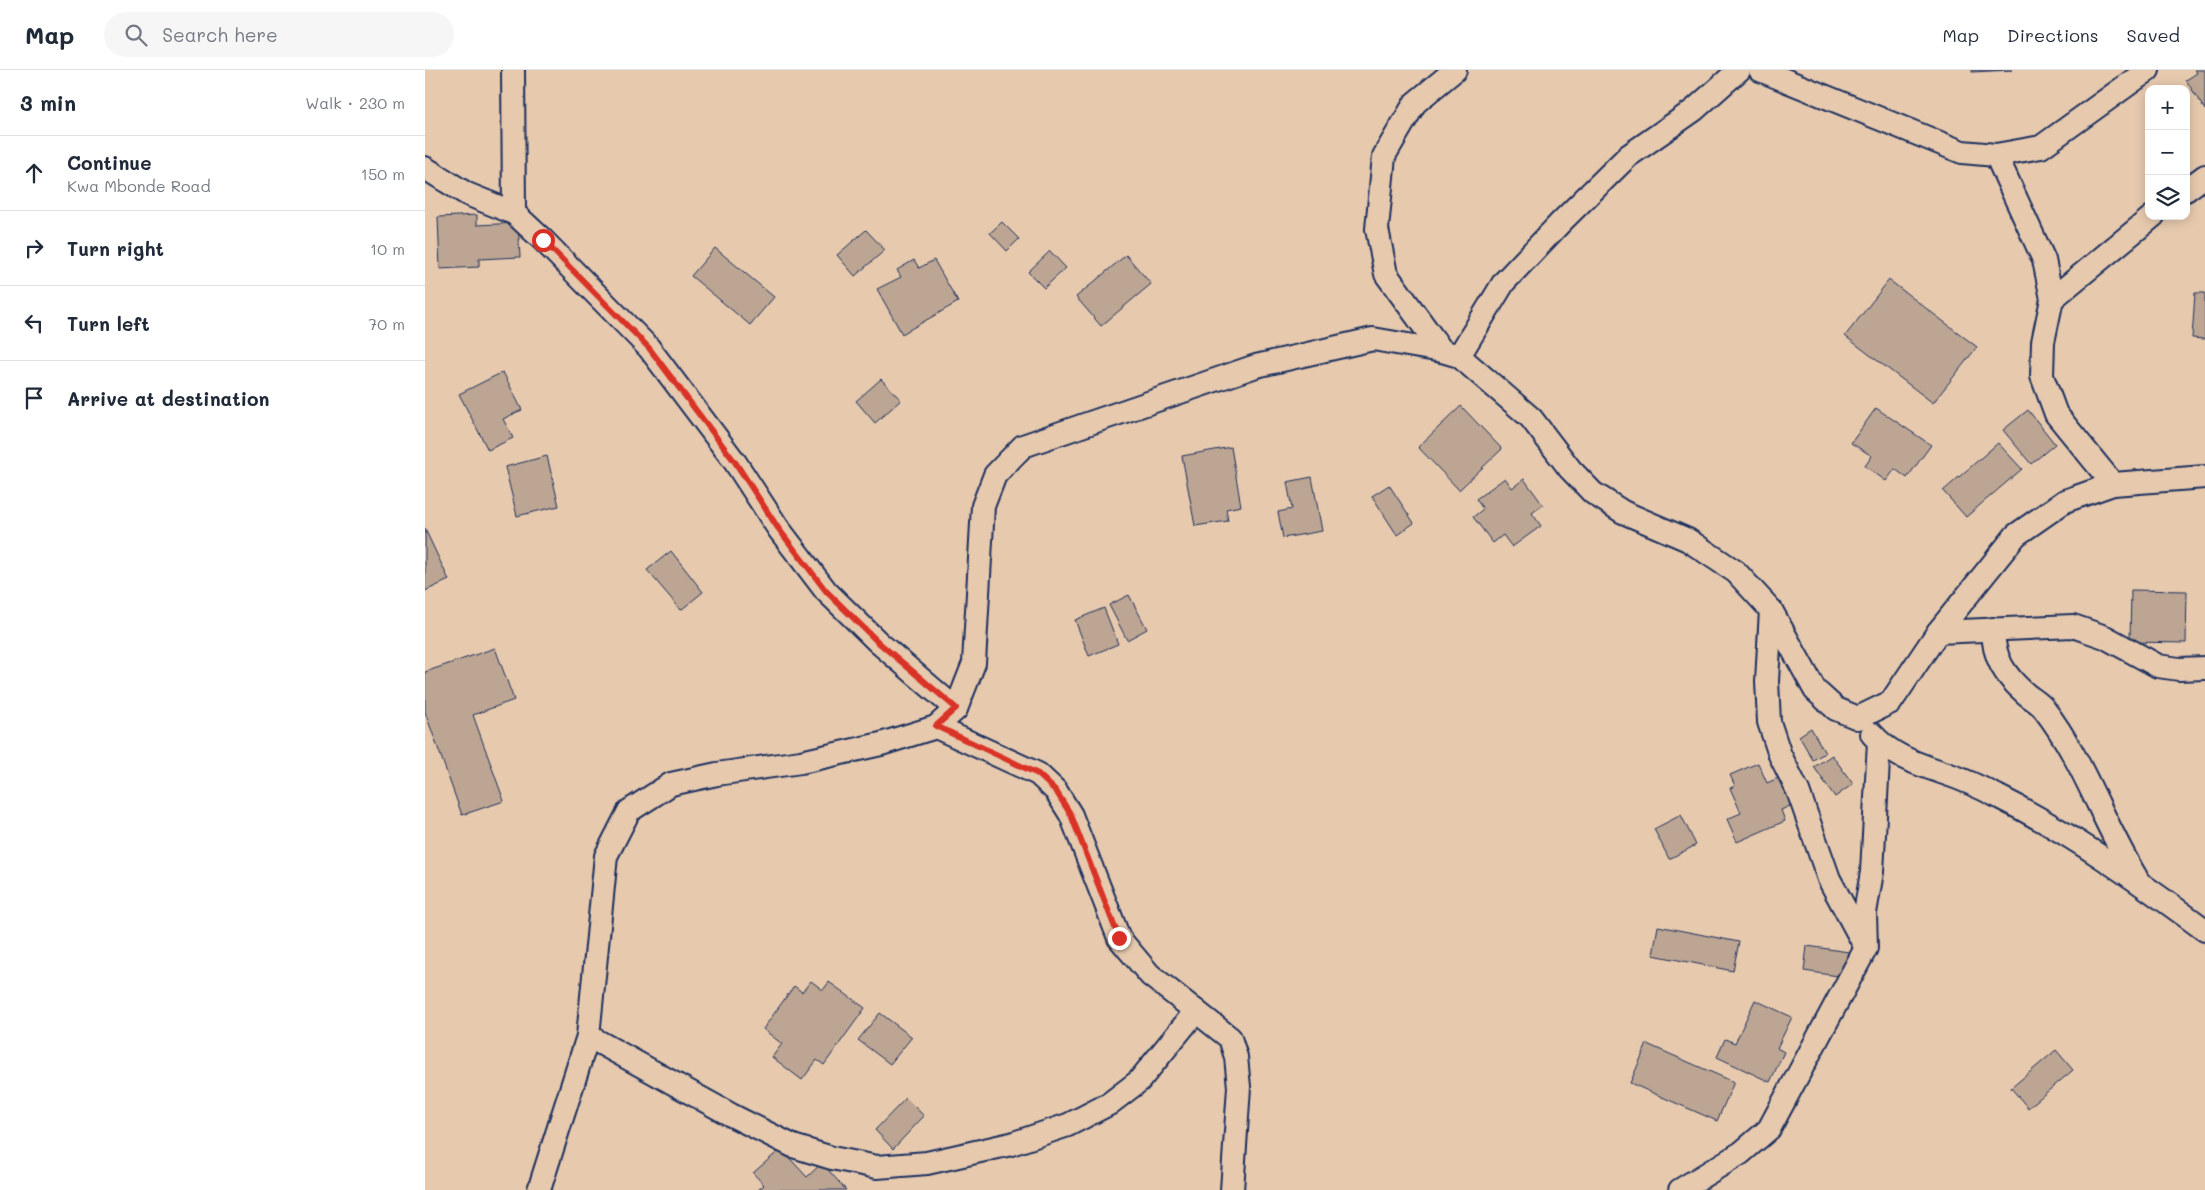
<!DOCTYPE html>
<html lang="en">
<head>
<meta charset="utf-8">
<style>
	:root { --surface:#fff; --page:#f6f6f7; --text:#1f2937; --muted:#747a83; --line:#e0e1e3 }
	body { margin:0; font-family:Mali,sans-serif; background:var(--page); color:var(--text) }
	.controls { position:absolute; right:15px; top:15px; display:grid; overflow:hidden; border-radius:10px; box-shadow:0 2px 12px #0003 }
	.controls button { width:45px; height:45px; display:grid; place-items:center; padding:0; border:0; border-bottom:1px solid var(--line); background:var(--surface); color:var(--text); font:25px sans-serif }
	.stop { position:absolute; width:15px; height:15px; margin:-11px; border:4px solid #d93025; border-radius:50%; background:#fff }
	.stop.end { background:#d93025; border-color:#fff; box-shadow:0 1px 5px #0008 }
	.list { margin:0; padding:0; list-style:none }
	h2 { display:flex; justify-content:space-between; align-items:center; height:65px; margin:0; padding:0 20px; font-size:21px }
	h2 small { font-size:16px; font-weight:400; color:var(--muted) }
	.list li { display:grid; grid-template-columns:32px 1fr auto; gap:15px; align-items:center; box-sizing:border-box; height:75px; padding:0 20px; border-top:1px solid var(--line) }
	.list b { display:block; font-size:19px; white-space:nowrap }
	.list p { margin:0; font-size:16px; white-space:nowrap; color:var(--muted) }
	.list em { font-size:16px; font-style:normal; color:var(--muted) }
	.icon { flex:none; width:28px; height:28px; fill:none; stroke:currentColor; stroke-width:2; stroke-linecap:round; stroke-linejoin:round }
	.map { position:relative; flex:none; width:1780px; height:1120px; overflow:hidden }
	header { display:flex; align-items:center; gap:30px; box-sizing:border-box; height:70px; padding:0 25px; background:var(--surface); border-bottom:1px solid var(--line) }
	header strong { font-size:24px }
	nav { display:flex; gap:28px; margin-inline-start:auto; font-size:18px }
	.search { width:350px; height:45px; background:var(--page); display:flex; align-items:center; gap:12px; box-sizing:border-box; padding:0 18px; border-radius:28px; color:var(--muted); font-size:19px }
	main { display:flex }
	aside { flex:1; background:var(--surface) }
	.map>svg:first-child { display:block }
	.building { fill:#bca592; stroke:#1b2f5e }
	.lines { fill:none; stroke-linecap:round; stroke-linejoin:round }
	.street-casing { stroke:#1b2f5e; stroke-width:26 }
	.street { stroke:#e7caae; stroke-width:22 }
	.route { stroke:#d93025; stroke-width:6 }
</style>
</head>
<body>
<header>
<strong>Map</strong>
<div class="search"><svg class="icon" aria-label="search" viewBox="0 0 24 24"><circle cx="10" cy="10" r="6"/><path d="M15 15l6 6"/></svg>Search here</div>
<nav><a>Map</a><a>Directions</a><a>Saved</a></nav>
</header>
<main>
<aside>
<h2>3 min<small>Walk · 230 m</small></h2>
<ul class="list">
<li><svg class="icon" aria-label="ahead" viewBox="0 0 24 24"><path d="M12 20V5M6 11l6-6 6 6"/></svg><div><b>Continue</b><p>Kwa Mbonde Road</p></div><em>150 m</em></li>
<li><svg class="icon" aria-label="right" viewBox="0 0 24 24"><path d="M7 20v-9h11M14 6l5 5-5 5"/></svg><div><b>Turn right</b></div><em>10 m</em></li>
<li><svg class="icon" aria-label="left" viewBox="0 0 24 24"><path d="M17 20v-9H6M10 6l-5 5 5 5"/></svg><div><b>Turn left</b></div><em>70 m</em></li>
<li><svg class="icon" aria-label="arrive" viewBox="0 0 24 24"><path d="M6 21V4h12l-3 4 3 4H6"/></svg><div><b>Arrive at destination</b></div></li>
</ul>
</aside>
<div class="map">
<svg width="1780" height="1120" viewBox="0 0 1780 1120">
	<rect width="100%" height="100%" fill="#e7caae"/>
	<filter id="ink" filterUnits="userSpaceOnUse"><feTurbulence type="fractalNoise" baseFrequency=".02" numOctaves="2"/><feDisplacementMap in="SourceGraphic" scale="10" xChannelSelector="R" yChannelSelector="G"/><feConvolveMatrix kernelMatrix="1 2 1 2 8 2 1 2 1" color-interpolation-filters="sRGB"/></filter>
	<g filter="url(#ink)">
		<g class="building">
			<path d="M 1547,0 L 1587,0 L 1547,2 Z"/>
			<path d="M 1770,0 L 1780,0 L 1780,40 L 1761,10 L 1772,3 Z"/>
			<path d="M 52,145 L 52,155 L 93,153 L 95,187 L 54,189 L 54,197 L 15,199 L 13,147 Z"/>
			<path d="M 577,152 L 594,169 L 582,181 L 565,163 Z"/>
			<path d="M 441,160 L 460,180 L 430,206 L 412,185 Z"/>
			<path d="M 290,178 L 349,227 L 325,255 L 266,206 Z"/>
			<path d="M 625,181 L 641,198 L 619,218 L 603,202 Z"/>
			<path d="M 701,185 L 726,214 L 676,256 L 651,227 Z"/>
			<path d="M 489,190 L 494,198 L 509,190 L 533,232 L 477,264 L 452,219 L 476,207 L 472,200 Z"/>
			<path d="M 1464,210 L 1552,277 L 1508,333 L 1420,266 Z"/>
			<path d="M 1770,223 L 1780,223 L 1780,269 L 1767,268 Z"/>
			<path d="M 78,302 L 97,340 L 78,349 L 88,368 L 63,380 L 34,324 Z"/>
			<path d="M 456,309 L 476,330 L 450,353 L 431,331 Z"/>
			<path d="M 1036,336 L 1077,379 L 1034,420 L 993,377 Z"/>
			<path d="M 1451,338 L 1506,375 L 1482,408 L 1470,399 L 1461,411 L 1440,396 L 1447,386 L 1426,373 Z"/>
			<path d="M 1603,340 L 1630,374 L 1606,394 L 1578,360 Z"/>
			<path d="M 1573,373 L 1597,399 L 1541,447 L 1518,421 Z"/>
			<path d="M 806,377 L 816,436 L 801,439 L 803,451 L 770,456 L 757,386 Z"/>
			<path d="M 122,386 L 134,436 L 92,446 L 80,397 Z"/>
			<path d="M 887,407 L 897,461 L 858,468 L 853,442 L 867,439 L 862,412 Z"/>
			<path d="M 1080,408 L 1087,418 L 1099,409 L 1118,435 L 1107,443 L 1116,456 L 1087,477 L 1078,465 L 1068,473 L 1048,447 L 1058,439 L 1051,429 Z"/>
			<path d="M 964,415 L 989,453 L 972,465 L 947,426 Z"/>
			<path d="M 0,459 L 24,510 L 0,521 Z"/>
			<path d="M 246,481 L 278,522 L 256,540 L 222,500 Z"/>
			<path d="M 1706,520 L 1762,521 L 1761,573 L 1705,572 Z"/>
			<path d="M 704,525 L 722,559 L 702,570 L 684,535 Z"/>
			<path d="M 679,538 L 693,574 L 664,586 L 650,550 Z"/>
			<path d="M 70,578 L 89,630 L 48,645 L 79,731 L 37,745 L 0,642 L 0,602 Z"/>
			<path d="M 1386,658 L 1400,683 L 1388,690 L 1374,666 Z"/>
			<path d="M 1407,685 L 1428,714 L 1410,727 L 1389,697 Z"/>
			<path d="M 1333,693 L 1342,713 L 1355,707 L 1367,735 L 1356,740 L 1360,751 L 1312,772 L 1302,749 L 1316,743 L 1305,718 L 1310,716 L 1305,705 Z"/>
			<path d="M 1256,745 L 1271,775 L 1244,789 L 1229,759 Z"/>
			<path d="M 1233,856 L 1314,872 L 1308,901 L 1228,885 Z"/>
			<path d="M 1382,876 L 1424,882 L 1420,907 L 1379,901 Z"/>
			<path d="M 386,911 L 398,920 L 404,912 L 440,938 L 399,995 L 392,990 L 377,1010 L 347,987 L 357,974 L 338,959 L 369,916 L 377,922 Z"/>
			<path d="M 1330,930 L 1367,947 L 1352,978 L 1359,982 L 1345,1012 L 1292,987 L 1300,969 L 1310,973 Z"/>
			<path d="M 455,943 L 487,967 L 465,994 L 433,970 Z"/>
			<path d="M 1222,974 L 1309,1012 L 1292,1051 L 1205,1013 Z"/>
			<path d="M 1631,980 L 1648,1000 L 1603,1038 L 1586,1018 Z"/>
			<path d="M 481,1028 L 499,1046 L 468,1079 L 450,1060 Z"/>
			<path d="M 356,1079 L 382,1107 L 397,1093 L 421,1120 L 333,1120 L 339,1115 L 328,1103 Z"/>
		</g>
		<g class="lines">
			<defs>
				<g id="street">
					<path d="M 88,0 L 89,143"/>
					<path d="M 1335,0 L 1537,82 L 1571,85 L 1616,77 L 1723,0"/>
					<path d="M 1571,85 L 1619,190 L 1627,229 L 1618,272 L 1617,306 L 1631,344 L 1688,414"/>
					<path d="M 0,98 L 42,124 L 89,143 L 118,170 L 224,278 L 310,392 L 353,458 L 401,521 L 453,572 L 531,639"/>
					<path d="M 1761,120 L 1780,106"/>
					<path d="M 1627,229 L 1728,146"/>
					<path d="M 1017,281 L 961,204 L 952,159 L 959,86 L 990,33 L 1030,0"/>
					<path d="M 1034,286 L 1079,212 L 1137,151 L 1203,86 L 1269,40 L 1314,0"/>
					<path d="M 1346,540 L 1342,611 L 1344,652 L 1355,685 L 1373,721 L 1404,809 L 1439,874"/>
					<path d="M 1568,559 C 1568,588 1580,606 1601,624 C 1607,629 1615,633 1619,639 C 1658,689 1678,753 1711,807"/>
					<path d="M 1513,562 L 1648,556 L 1680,567 L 1733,596 L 1754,599 L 1780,598"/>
					<path d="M 511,657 L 613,704 L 631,721 L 646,745 L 694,868 L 725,905 L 805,968 L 811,987 L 814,1017 L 807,1120"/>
					<path d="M 1447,664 C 1466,686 1493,694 1519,703 C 1537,709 1555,717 1572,726 C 1646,763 1713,811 1780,860"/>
					<path d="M 163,966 L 306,1045 L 368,1076 L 407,1088 L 452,1097 L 502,1093 L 586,1074 L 643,1055 L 684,1034 L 714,1011 L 771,941"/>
					<path d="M 114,1120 L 163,966 L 181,786 L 204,741 L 246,714 L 292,704 L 376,692 L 456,674 L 511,657 L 531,639 L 549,593 L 558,436 L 570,405 L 598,376 L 831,296 L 948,269 L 1017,281 L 1034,286 L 1106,348 L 1145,399 L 1168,423 L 1198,442 L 1263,470 L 1311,502 L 1346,540 L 1390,620 L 1411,639 L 1433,648 L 1466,632 L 1513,562 L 1591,465 L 1640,431 L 1688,414 L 1780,407"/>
					<path d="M 1255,1120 L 1316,1083 L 1344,1059 L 1441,878 L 1440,843 L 1447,802 L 1454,672"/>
				</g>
			</defs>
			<use href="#street" class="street-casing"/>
			<use href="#street" class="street"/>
		</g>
	</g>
	<g class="lines" filter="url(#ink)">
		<path class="route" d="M 118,170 L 224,278 L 310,392 L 353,458 L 401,521 L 453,572 L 531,638 L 511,656 L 613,704 L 631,721 L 646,745 L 694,868"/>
	</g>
</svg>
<div class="controls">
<button>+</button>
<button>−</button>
<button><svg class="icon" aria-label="layers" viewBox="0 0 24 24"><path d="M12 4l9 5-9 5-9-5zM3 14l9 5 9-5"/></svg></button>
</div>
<div class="stop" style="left:118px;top:170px"></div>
<div class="stop end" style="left:694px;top:868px"></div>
</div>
</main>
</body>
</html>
